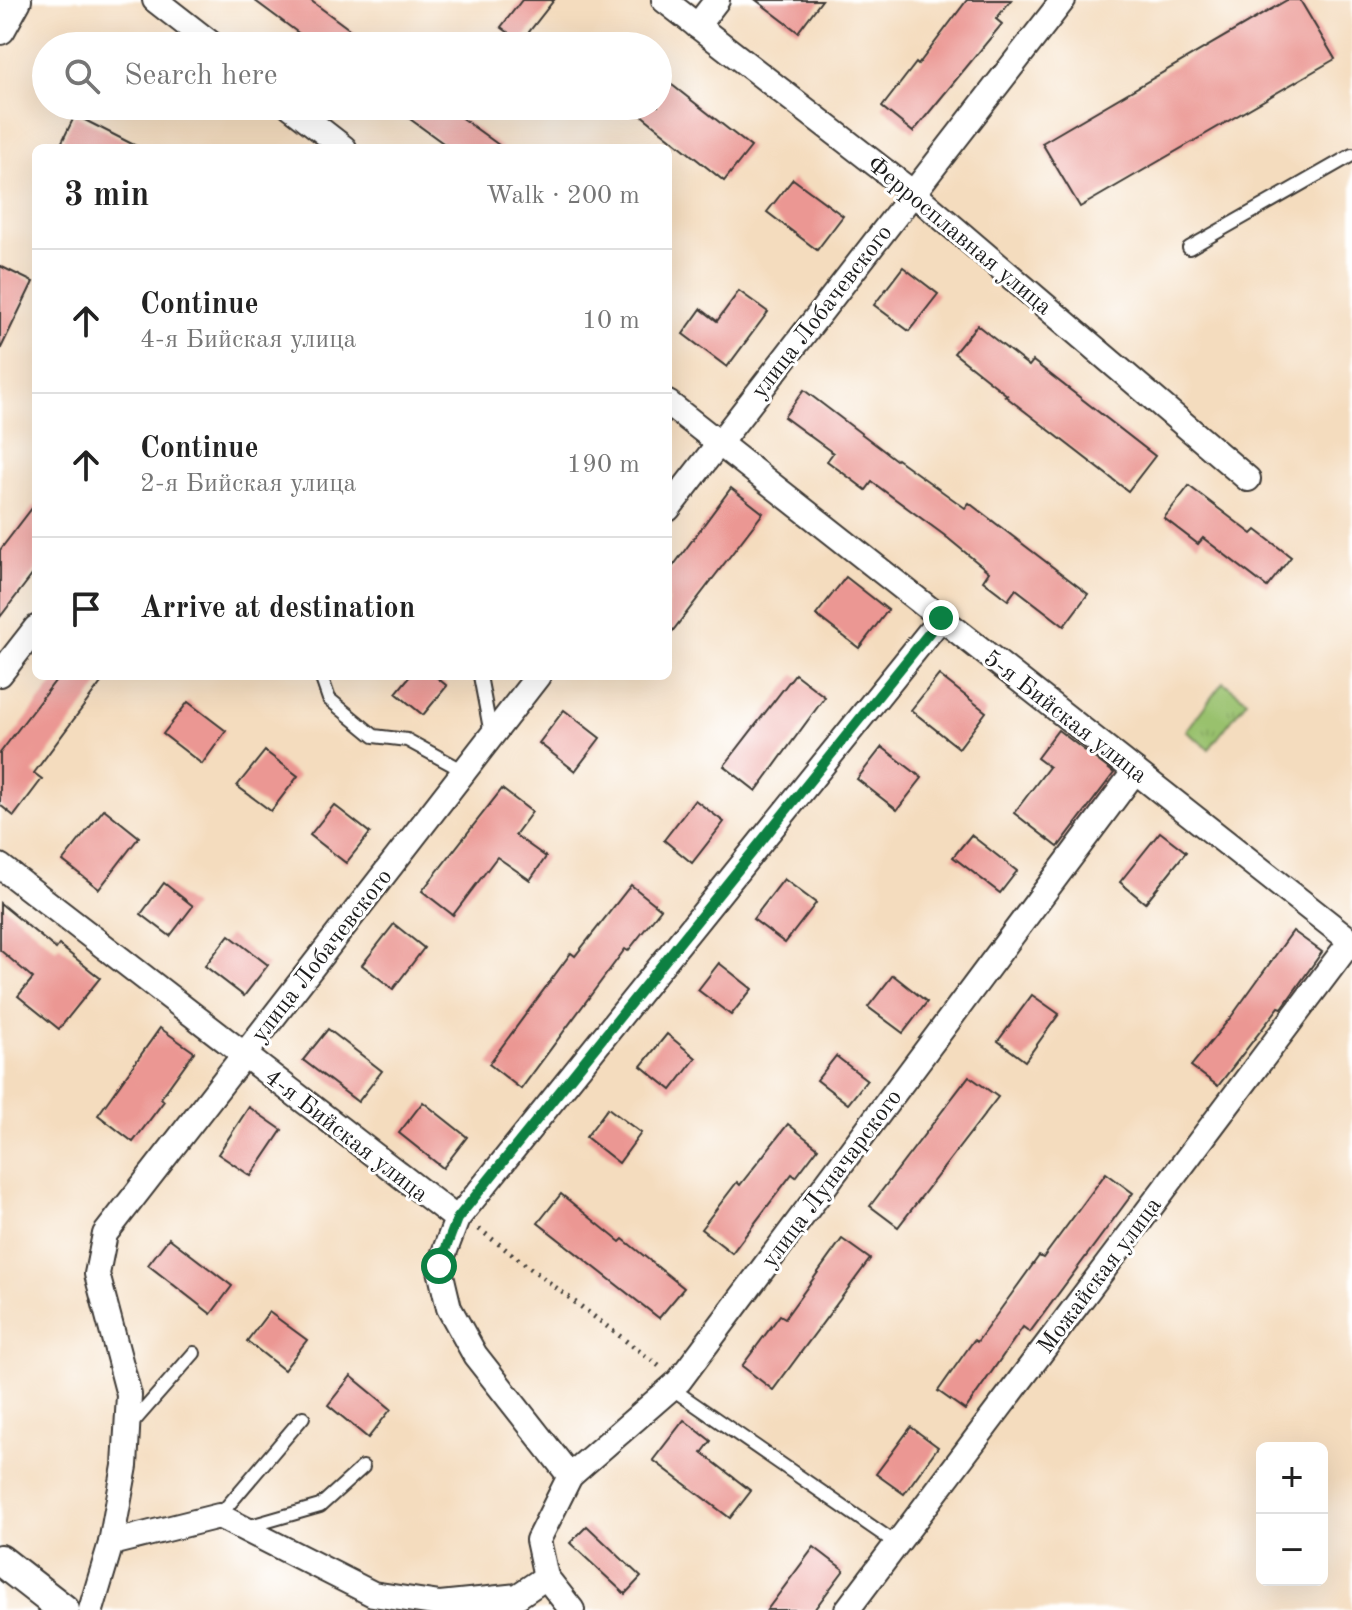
<!DOCTYPE html>
<html lang="en">
<head>
<meta charset="utf-8">
<style>
	:root { --surface:#fff; --page:#f2f2f2; --text:#222; --muted:#767676; --line:#e0e0e0 }
	body { margin:0; font-family:"Old Standard TT",serif; background:var(--page); color:var(--text) }
	.controls { position:absolute; right:24px; bottom:24px; display:grid; overflow:hidden; border-radius:12px; box-shadow:0 8px 32px #0002 }
	.controls button { width:72px; height:72px; display:grid; place-items:center; padding:0; border:0; border-bottom:2px solid var(--line); background:var(--surface); color:var(--text); font:40px sans-serif }
	.stop { position:absolute; width:24px; height:24px; margin:-18px; border:6px solid #0b8043; border-radius:50%; background:#fff }
	.stop.end { background:#0b8043; border-color:#fff; box-shadow:0 2px 8px #0008 }
	.list { margin:0; padding:0; list-style:none }
	h2 { display:flex; justify-content:space-between; align-items:center; height:104px; margin:0; padding:0 32px; font-size:34px }
	h2 small { font-size:26px; font-weight:400; color:var(--muted) }
	.list li { display:grid; grid-template-columns:52px 1fr auto; gap:24px; align-items:center; box-sizing:border-box; height:144px; padding:0 32px; border-top:2px solid var(--line) }
	.list b { display:block; font-size:30px; white-space:nowrap }
	.list p { margin:0; font-size:26px; white-space:nowrap; color:var(--muted) }
	.list em { font-size:26px; font-style:normal; color:var(--muted) }
	.icon { flex:none; width:44px; height:44px; fill:none; stroke:currentColor; stroke-width:2; stroke-linecap:round; stroke-linejoin:round }
	.map { position:relative; flex:none; width:1352px; height:1610px; overflow:hidden }
	.search { position:absolute; background:var(--surface); box-shadow:0 8px 32px #0002; left:32px; top:32px; width:640px; height:88px; display:flex; align-items:center; gap:20px; box-sizing:border-box; padding:0 28px; border-radius:44px; color:var(--muted); font-size:30px }
	.panel { position:absolute; background:var(--surface); box-shadow:0 8px 32px #0002; left:32px; top:144px; width:640px; height:536px; border-radius:12px }
	.map>svg:first-child { display:block }
	.park { fill:url(#park-tufts); stroke:#5a6e44; stroke-width:2 }
	.building { fill:#eb9793 }
	.lines { fill:none; stroke-linecap:round; stroke-linejoin:round }
	.service-casing { stroke:#3c3934; stroke-width:16 }
	.minor-casing { stroke:#3c3934; stroke-width:28 }
	.tertiary-casing { stroke:#3c3934; stroke-width:34 }
	.path { stroke:#3c3934; stroke-width:5; stroke-dasharray:2 6; stroke-linecap:butt }
	.service { stroke:#fff; stroke-width:12 }
	.minor { stroke:#fff; stroke-width:24 }
	.tertiary { stroke:#fff; stroke-width:30 }
	.route { stroke:#0b8043; stroke-width:10 }
	.labels { text-anchor:middle; stroke-width:6; stroke-linejoin:round; paint-order:stroke }
	.street-label { font-size:24px; fill:#1c1c1c; stroke:#fff }
</style>
</head>
<body>
<div class="map">
<svg width="1352" height="1610" viewBox="0 0 1352 1610">
	<defs>
		<pattern id="park-tufts" width="24" height="20" patternUnits="userSpaceOnUse" patternTransform="scale(2)"><rect width="24" height="20" fill="#99c16d"/><path d="M3 7l-1-3M5 7V3M7 7l1-3M15 17l-1-3M17 17v-4M19 17l1-3" fill="none" stroke="#83a55e"/></pattern>
	</defs>
	<rect width="100%" height="100%" fill="#fff"/>
	<filter id="ink" filterUnits="userSpaceOnUse"><feTurbulence type="fractalNoise" baseFrequency=".0125" numOctaves="2"/><feDisplacementMap in="SourceGraphic" scale="16" xChannelSelector="R" yChannelSelector="G"/><feConvolveMatrix kernelMatrix="1 2 1 2 8 2 1 2 1" color-interpolation-filters="sRGB"/></filter>
	<filter id="wash" filterUnits="userSpaceOnUse"><feTurbulence type="fractalNoise" baseFrequency=".006" numOctaves="4" result="noise"/><feDisplacementMap in="SourceGraphic" scale="32" xChannelSelector="R" yChannelSelector="G"/><feGaussianBlur stdDeviation="1.8" result="paint"/><feColorMatrix in="noise" values="0 0 0 0 0 0 0 0 0 0 0 0 0 0 0 0 0 1.4 0 .05"/><feComposite in="paint" operator="in"/></filter>
	<g filter="url(#wash)">
		<rect width="100%" height="100%" fill="#f4dcbe"/>
		<path class="park" d="M 1223,682 L 1247,700 L 1209,749 L 1186,731 Z"/>
		<g id="blocks">
			<g class="building">
				<path d="M 254,0 L 310,0 L 372,46 L 316,46 Z"/>
				<path d="M 522,0 L 554,0 L 521,42 L 501,27 Z"/>
				<path d="M 756,0 L 822,0 L 798,32 Z"/>
				<path d="M 967,0 L 1011,0 L 996,19 L 1002,24 L 913,132 L 882,107 L 916,63 L 918,65 Z"/>
				<path d="M 1287,0 L 1300,0 L 1335,59 L 1080,207 L 1042,143 Z"/>
				<path d="M 658,74 L 751,147 L 724,181 L 630,106 L 658,106 Z"/>
				<path d="M 392,106 L 445,106 L 503,148 L 450,148 Z"/>
				<path d="M 75,115 L 140,148 L 59,148 Z"/>
				<path d="M 793,179 L 843,216 L 817,250 L 767,212 Z"/>
				<path d="M 0,266 L 33,282 L 0,350 Z"/>
				<path d="M 903,267 L 938,294 L 909,331 L 874,305 Z"/>
				<path d="M 739,291 L 768,312 L 727,367 L 683,334 L 701,309 L 717,321 Z"/>
				<path d="M 977,325 L 1029,366 L 1033,361 L 1155,456 L 1128,491 L 1005,396 L 1007,395 L 954,353 Z"/>
				<path d="M 804,390 L 896,460 L 897,459 L 965,508 L 969,503 L 1088,594 L 1064,626 L 1016,589 L 1008,600 L 983,581 L 989,572 L 944,535 L 872,482 L 866,490 L 827,461 L 833,453 L 784,417 Z"/>
				<path d="M 1189,486 L 1252,534 L 1256,530 L 1291,557 L 1267,587 L 1203,538 L 1198,544 L 1164,518 Z"/>
				<path d="M 731,488 L 763,513 L 668,637 L 668,573 Z"/>
				<path d="M 36,503 L 36,570 L 0,617 L 0,550 Z"/>
				<path d="M 846,577 L 888,610 L 859,648 L 816,615 Z"/>
				<path d="M 795,674 L 825,697 L 756,791 L 724,766 Z"/>
				<path d="M 939,675 L 986,712 L 959,748 L 911,710 Z"/>
				<path d="M 59,676 L 106,676 L 34,773 L 42,779 L 14,816 L 0,805 L 0,753 Z"/>
				<path d="M 410,676 L 435,676 L 447,686 L 423,715 L 396,693 Z"/>
				<path d="M 188,702 L 226,731 L 202,764 L 163,734 Z"/>
				<path d="M 564,710 L 600,738 L 575,771 L 539,743 Z"/>
				<path d="M 1058,730 L 1114,773 L 1058,847 L 1014,813 L 1049,767 L 1037,758 Z"/>
				<path d="M 882,747 L 922,778 L 897,810 L 857,779 Z"/>
				<path d="M 265,751 L 298,776 L 271,811 L 237,786 Z"/>
				<path d="M 502,789 L 532,812 L 515,835 L 546,857 L 530,880 L 497,857 L 453,915 L 422,891 Z"/>
				<path d="M 695,800 L 724,822 L 692,863 L 664,840 Z"/>
				<path d="M 334,805 L 370,833 L 346,863 L 310,835 Z"/>
				<path d="M 104,809 L 139,837 L 99,889 L 63,861 Z"/>
				<path d="M 1160,832 L 1186,852 L 1145,903 L 1120,882 Z"/>
				<path d="M 971,835 L 1017,871 L 1000,893 L 953,857 Z"/>
				<path d="M 784,879 L 816,903 L 785,943 L 753,919 Z"/>
				<path d="M 164,883 L 193,906 L 170,936 L 141,914 Z"/>
				<path d="M 631,885 L 661,909 L 628,951 L 625,949 L 521,1089 L 489,1064 L 571,953 L 575,956 Z"/>
				<path d="M 0,903 L 56,949 L 59,945 L 100,978 L 59,1029 L 18,996 L 33,978 L 0,950 Z"/>
				<path d="M 394,924 L 424,948 L 393,989 L 362,965 Z"/>
				<path d="M 1293,931 L 1322,952 L 1282,1008 L 1279,1007 L 1218,1086 L 1191,1066 L 1231,1017 Z"/>
				<path d="M 229,935 L 268,965 L 244,996 L 205,966 Z"/>
				<path d="M 719,963 L 752,989 L 731,1015 L 698,990 Z"/>
				<path d="M 893,975 L 927,1002 L 903,1033 L 868,1007 Z"/>
				<path d="M 1032,995 L 1059,1014 L 1025,1061 L 998,1041 Z"/>
				<path d="M 160,1028 L 194,1052 L 161,1098 L 164,1101 L 133,1142 L 98,1115 Z"/>
				<path d="M 328,1029 L 382,1071 L 358,1102 L 303,1060 Z"/>
				<path d="M 667,1034 L 696,1058 L 671,1090 L 641,1066 Z"/>
				<path d="M 836,1056 L 867,1080 L 848,1104 L 817,1080 Z"/>
				<path d="M 969,1076 L 998,1097 L 898,1227 L 870,1206 Z"/>
				<path d="M 423,1102 L 467,1137 L 443,1168 L 399,1133 Z"/>
				<path d="M 249,1107 L 282,1130 L 251,1176 L 218,1154 Z"/>
				<path d="M 608,1108 L 641,1133 L 619,1163 L 586,1137 Z"/>
				<path d="M 788,1124 L 818,1148 L 796,1177 L 792,1174 L 732,1253 L 701,1229 L 737,1182 L 740,1185 Z"/>
				<path d="M 1106,1173 L 1133,1193 L 1030,1332 L 1023,1327 L 965,1410 L 938,1391 L 974,1340 L 977,1342 L 1039,1256 L 1043,1258 Z"/>
				<path d="M 561,1194 L 620,1242 L 623,1239 L 684,1288 L 659,1318 L 538,1223 Z"/>
				<path d="M 169,1238 L 232,1286 L 211,1314 L 148,1265 Z"/>
				<path d="M 842,1239 L 870,1259 L 773,1390 L 742,1366 L 780,1315 L 785,1318 Z"/>
				<path d="M 269,1312 L 307,1340 L 284,1370 L 247,1341 Z"/>
				<path d="M 351,1376 L 391,1409 L 368,1438 L 328,1405 Z"/>
				<path d="M 684,1420 L 711,1441 L 702,1453 L 751,1491 L 730,1518 L 653,1460 Z"/>
				<path d="M 911,1427 L 938,1447 L 904,1494 L 876,1474 Z"/>
				<path d="M 587,1526 L 641,1577 L 625,1594 L 570,1543 Z"/>
				<path d="M 814,1547 L 844,1570 L 814,1610 L 767,1610 Z"/>
			</g>
		</g>
	</g>
	<g filter="url(#ink)">
		<use href="#blocks" fill-opacity="0" stroke="#3c3934" stroke-width="2"/>
		<g class="lines">
			<defs>
				<g id="service">
					<path d="M 1189,248 L 1352,155"/>
					<path d="M 321,676 L 329,699 L 374,736 L 407,740 L 464,771"/>
					<path d="M 480,676 L 491,734"/>
					<path d="M 671,1388 L 897,1544"/>
					<path d="M 129,1427 L 194,1353"/>
					<path d="M 219,1516 L 303,1417"/>
					<path d="M 247,1527 L 320,1506 L 363,1467"/>
				</g>
				<g id="minor">
					<path d="M 155,0 L 214,46"/>
					<path d="M 664,0 L 913,193 L 1248,479"/>
					<path d="M 697,26 L 717,0"/>
					<path d="M 290,106 L 344,148"/>
					<path d="M 668,403 L 1351,941 L 847,1610"/>
					<path d="M 668,509 L 1063,0"/>
					<path d="M 0,674 L 36,628"/>
					<path d="M 0,866 L 457,1219 L 439,1266 L 449,1308 L 475,1355 L 570,1476"/>
					<path d="M 457,1219 L 941,618"/>
					<path d="M 111,1543 L 219,1516 L 373,1594 L 440,1604 L 518,1596 L 546,1577"/>
					<path d="M 91,1610 L 111,1543 L 125,1466 L 129,1395 L 97,1274 L 105,1234 L 538,676"/>
					<path d="M 572,1610 L 546,1577 L 538,1540 L 570,1476 L 679,1381 L 1135,771"/>
				</g>
				<g id="tertiary">
					<path d="M 0,29 L 16,0"/>
					<path d="M 0,1560 L 64,1610"/>
				</g>
			</defs>
			<use href="#service" class="service-casing"/>
			<use href="#minor" class="minor-casing"/>
			<use href="#tertiary" class="tertiary-casing"/>
			<path class="path" d="M 479,1229 L 659,1366"/>
			<use href="#service" class="service"/>
			<use href="#minor" class="minor"/>
			<use href="#tertiary" class="tertiary"/>
		</g>
	</g>
	<g class="lines" filter="url(#ink)">
		<path class="route" d="M 439,1266 L 457,1219 L 941,618"/>
	</g>
	<g class="labels">
		<g class="street-label">
			<text transform="translate(960 235) rotate(40)" y="8">Ферросплавная улица</text>
			<text transform="translate(821 311) rotate(-52)" y="8">улица Лобачевского</text>
			<text transform="translate(1066 716) rotate(38)" y="8">5-я Бийская улица</text>
			<text transform="translate(321 955) rotate(-52)" y="8">улица Лобачевского</text>
			<text transform="translate(347 1135) rotate(38)" y="8">4-я Бийская улица</text>
			<text transform="translate(831 1178) rotate(-53)" y="8">улица Луначарского</text>
			<text transform="translate(1099 1275) rotate(-53)" y="8">Можайская улица</text>
		</g>
	</g>
</svg>
<div class="controls">
<button>+</button>
<button>−</button>
</div>
<div class="stop" style="left:439px;top:1266px"></div>
<div class="stop end" style="left:941px;top:618px"></div>
<div class="search"><svg class="icon" aria-label="search" viewBox="0 0 24 24"><circle cx="10" cy="10" r="6"/><path d="M15 15l6 6"/></svg>Search here</div>
<section class="panel">
<h2>3 min<small>Walk · 200 m</small></h2>
<ul class="list">
<li><svg class="icon" aria-label="ahead" viewBox="0 0 24 24"><path d="M12 20V5M6 11l6-6 6 6"/></svg><div><b>Continue</b><p>4-я Бийская улица</p></div><em>10 m</em></li>
<li><svg class="icon" aria-label="ahead" viewBox="0 0 24 24"><path d="M12 20V5M6 11l6-6 6 6"/></svg><div><b>Continue</b><p>2-я Бийская улица</p></div><em>190 m</em></li>
<li><svg class="icon" aria-label="arrive" viewBox="0 0 24 24"><path d="M6 21V4h12l-3 4 3 4H6"/></svg><div><b>Arrive at destination</b></div></li>
</ul>
</section>
</div>
</body>
</html>
